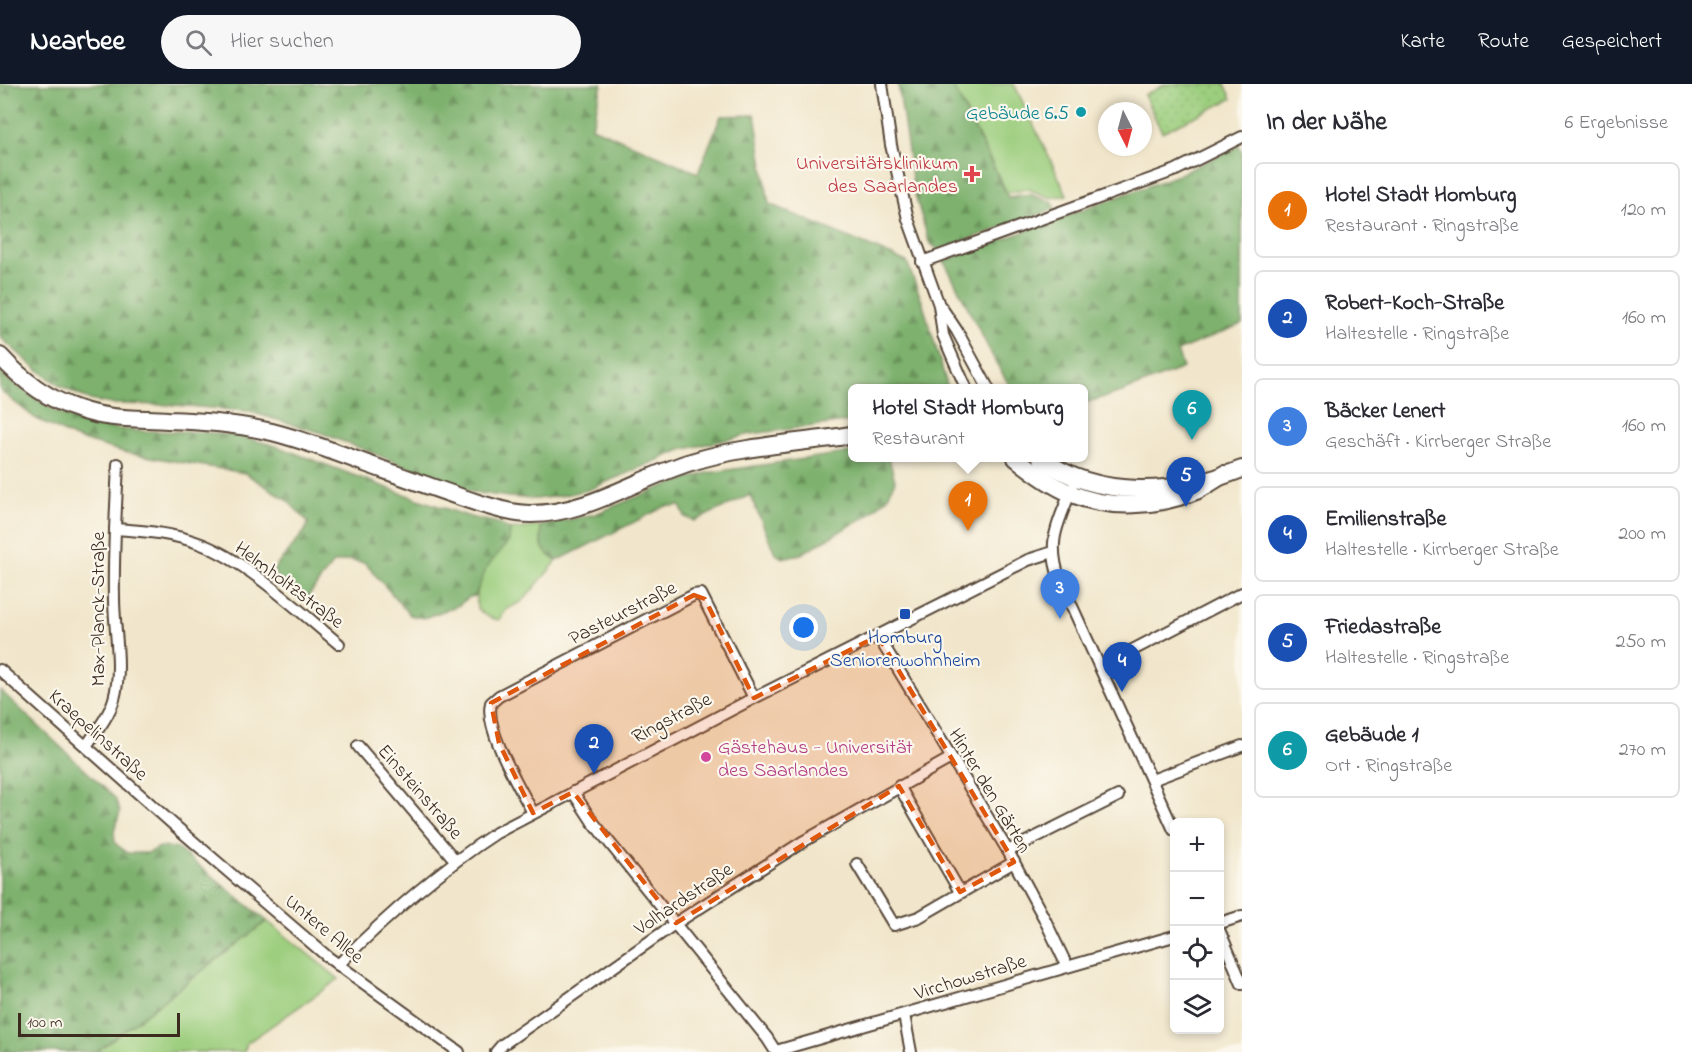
<!DOCTYPE html>
<html lang="de">
<head>
<meta charset="utf-8">
<style>
	:root { --surface:#fff; --page:#f7f7f7; --text:#2b2b33; --muted:#7c7c81; --line:#e1e1e2; --accent:#111827 }
	body { margin:0; font-family:"Indie Flower",sans-serif; background:var(--page); color:var(--text) }
	.controls { position:absolute; right:18px; bottom:18px; display:grid; overflow:hidden; border-radius:9px; box-shadow:0 3px 9px #0003 }
	.controls button { width:54px; height:54px; display:grid; place-items:center; padding:0; border:0; border-bottom:2px solid var(--line); background:var(--surface); color:var(--text); font:30px sans-serif }
	.compass { position:absolute; left:1098px; top:18px; width:54px; height:54px; border-radius:50%; background:var(--surface); box-shadow:0 3px 9px #0003; rotate:174deg }
	.scale { position:absolute; left:18px; bottom:15px; width:162px; box-sizing:border-box; padding-left:6px; border:3px solid #3b2a1e; border-top:0; font-size:16px; line-height:21px; white-space:nowrap; color:#3b2a1e; -webkit-text-stroke:4px #fbf7ec; paint-order:stroke }
	.you { position:absolute; left:804px; top:544px; width:21px; height:21px; margin:-15px; border:4px solid #fff; border-radius:50%; background:#1a73e8; box-shadow:0 0 0 9px #1a73e833 }
	.badge { display:grid; place-items:center; width:39px; height:39px; border-radius:50%; background:var(--accent); color:#fff; font-size:20px; font-weight:700 }
	.pin { position:absolute; translate:-50% -50px; filter:drop-shadow(0 2px 3px #0008) }
	.pin::after { content:''; position:absolute; top:32px; width:21px; height:18px; background:inherit; clip-path:polygon(0 0,100% 0,50% 100%) }
	.popup { position:absolute; left:848px; top:300px; width:240px; height:78px; box-sizing:border-box; display:grid; place-content:center; border-radius:9px; background:var(--surface); filter:drop-shadow(0 2px 4px #0005); font-size:20px; white-space:nowrap; color:var(--muted) }
	.popup b { font-size:22px; color:var(--text) }
	.popup::after { content:''; position:absolute; left:50%; top:100%; margin-left:-12px; border:12px solid transparent; border-top-color:var(--surface) }
	.list { margin:0; padding:0; list-style:none }
	h2 { display:flex; justify-content:space-between; align-items:center; height:78px; margin:0; padding:0 24px; font-size:26px }
	h2 small { font-size:20px; font-weight:400; color:var(--muted) }
	.list li { display:grid; grid-template-columns:39px 1fr auto; gap:18px; align-items:center; box-sizing:border-box; height:96px; margin:0 12px 12px; padding:0 12px; border:2px solid var(--line); border-radius:9px }
	.list b { display:block; font-size:22px; white-space:nowrap }
	.list p { margin:0; font-size:20px; white-space:nowrap; color:var(--muted) }
	.list em { font-size:20px; font-style:normal; color:var(--muted) }
	.icon { flex:none; width:33px; height:33px; fill:none; stroke:currentColor; stroke-width:2; stroke-linecap:round; stroke-linejoin:round }
	.map { position:relative; flex:none; width:1242px; height:968px; overflow:hidden }
	header { display:flex; align-items:center; gap:36px; box-sizing:border-box; height:84px; padding:0 30px; background:var(--accent); color:#fff }
	header strong { font-size:28px }
	nav { display:flex; gap:33px; margin-inline-start:auto; font-size:21px }
	.search { width:420px; height:54px; background:var(--page); display:flex; align-items:center; gap:15px; box-sizing:border-box; padding:0 21px; border-radius:33px; color:var(--muted); font-size:22px }
	main { display:flex }
	aside { flex:1; background:var(--surface) }
	.map>svg:first-child { display:block }
	.grass { fill:#9cce7e; stroke:#6c7c4e; stroke-width:1.5 }
	.forest { fill:url(#forest-firs); stroke:#5c6e46; stroke-width:1.5 }
	.park { fill:url(#park-dots); stroke:#6c7c4e; stroke-width:1.5 }
	.lines { fill:none; stroke-linecap:round; stroke-linejoin:round }
	.street-casing { stroke:#564638; stroke-width:14 }
	.secondary-casing { stroke:#564638; stroke-width:20 }
	.street { stroke:#fff; stroke-width:10 }
	.secondary { stroke:#fff; stroke-width:16 }
	.marked { fill:#df570d; fill-opacity:0.2; stroke:#df570d; stroke-width:4.5; stroke-dasharray:12 8; stroke-linejoin:round }
	.culture-dot { fill:#0f9aa8; stroke:#fbf7ec; stroke-width:2 }
	.health-dot { fill:#e0444e; stroke:#fbf7ec; stroke-width:2 }
	.transit-dot { fill:#1a4fb4; stroke:#fbf7ec; stroke-width:2 }
	.hotel-dot { fill:#d1479c; stroke:#fbf7ec; stroke-width:2 }
	.labels { text-anchor:middle; stroke-width:4.5; stroke-linejoin:round; paint-order:stroke }
	.culture-label { font-size:20px; fill:#0d838f; stroke:#fbf7ec; text-anchor:end }
	.health-label { font-size:20px; fill:#be3a42; stroke:#fbf7ec; text-anchor:end }
	.street-label { font-size:20px; fill:#3b2a1e; stroke:#fbf7ec }
	.transit-label { font-size:20px; fill:#164399; stroke:#fbf7ec }
	.hotel-label { font-size:20px; fill:#b23c85; stroke:#fbf7ec; text-anchor:start }
</style>
</head>
<body>
<header>
<strong>Nearbee</strong>
<div class="search"><svg class="icon" aria-label="search" viewBox="0 0 24 24"><circle cx="10" cy="10" r="6"/><path d="M15 15l6 6"/></svg>Hier suchen</div>
<nav><a>Karte</a><a>Route</a><a>Gespeichert</a></nav>
</header>
<main>
<div class="map">
<svg width="1242" height="968" viewBox="0 0 1242 968">
	<defs>
		<pattern id="forest-firs" width="22" height="20" patternUnits="userSpaceOnUse" patternTransform="scale(1.5)"><rect width="22" height="20" fill="#7db16d"/><path d="M5 1l3.5 6h-7zM16 11l3.5 6h-7z" fill="#689059"/></pattern>
		<pattern id="park-dots" width="8" height="8" patternUnits="userSpaceOnUse" patternTransform="scale(1.5)"><rect width="8" height="8" fill="#9cce7e"/><path d="M2 2h.1M6 6h.1" fill="none" stroke="#87b16c" stroke-width="1.8" stroke-linecap="round"/></pattern>
	</defs>
	<rect width="100%" height="100%" fill="#fbf7ec"/>
	<filter id="ink" filterUnits="userSpaceOnUse"><feTurbulence type="fractalNoise" baseFrequency=".0167" numOctaves="2"/><feDisplacementMap in="SourceGraphic" scale="12" xChannelSelector="R" yChannelSelector="G"/><feConvolveMatrix kernelMatrix="1 2 1 2 8 2 1 2 1" color-interpolation-filters="sRGB"/></filter>
	<filter id="wash" filterUnits="userSpaceOnUse"><feTurbulence type="fractalNoise" baseFrequency=".008" numOctaves="4" result="noise"/><feDisplacementMap in="SourceGraphic" scale="24" xChannelSelector="R" yChannelSelector="G"/><feGaussianBlur stdDeviation="1.35" result="paint"/><feColorMatrix in="noise" values="0 0 0 0 0 0 0 0 0 0 0 0 0 0 0 0 0 1.4 0 .05"/><feComposite in="paint" operator="in"/></filter>
	<g filter="url(#wash)">
		<rect width="100%" height="100%" fill="#f1e6cb"/>
		<g class="grass">
			<path d="M 952,0 L 1014,0 L 1067,111 L 1051,114 L 1028,105 L 1007,109 Z"/>
			<path d="M 541,442 C 540,459 541,468 557,477 L 523,517 L 507,525 L 499,536 L 490,534 L 477,525 C 475,511 479,495 487,483 C 496,468 508,464 510,446 Z"/>
			<path d="M 267,837 L 339,895 L 247,959 L 244,968 L 96,968 Z"/>
		</g>
		<g class="forest">
			<path d="M 0,0 L 602,0 L 592,43 L 698,89 L 721,32 L 755,31 L 769,120 L 907,178 L 923,220 L 948,304 L 852,304 L 852,337 L 751,350 L 681,366 L 588,406 L 560,412 L 535,415 L 509,413 L 472,408 L 319,348 L 247,327 L 175,321 L 111,320 L 90,316 L 60,302 L 33,282 L 0,253 Z"/>
			<path d="M 898,0 L 952,0 L 1008,113 L 1029,110 L 1053,119 L 1055,125 L 938,166 L 929,158 L 914,107 Z"/>
			<path d="M 1239,62 L 1242,68 L 1242,240 L 1177,267 L 1183,284 L 1122,308 L 1084,319 L 1084,304 L 1011,304 L 996,279 L 944,177 L 1178,91 Z"/>
			<path d="M 0,288 L 6,295 L 53,326 L 72,335 L 103,343 L 139,347 L 201,348 L 238,352 L 276,362 L 401,409 L 470,433 L 498,439 L 510,446 L 509,457 L 487,483 L 475,512 L 469,513 L 459,521 L 424,534 L 410,531 L 365,479 L 349,476 L 333,479 L 306,515 L 294,511 L 275,491 L 274,485 L 305,447 L 308,438 L 287,416 L 245,389 L 127,369 L 75,354 L 35,334 L 3,309 L 0,305 Z"/>
			<path d="M 852,368 L 852,374 L 889,374 L 895,397 L 887,414 L 867,432 L 801,470 L 782,474 L 775,469 L 750,411 L 695,437 L 685,433 L 680,422 L 666,422 L 557,477 C 541,468 540,459 541,442 L 595,430 L 662,403 L 707,389 Z"/>
			<path d="M 0,606 L 115,714 L 120,728 L 114,747 L 115,759 L 127,769 L 147,769 L 160,763 L 177,764 L 267,837 L 96,968 L 0,968 Z"/>
		</g>
		<path class="park" d="M 1166,0 L 1225,0 L 1232,15 L 1162,48 L 1144,11 Z"/>
	</g>
	<g filter="url(#ink)">
		<g class="lines">
			<defs>
				<g id="street">
					<path d="M 882,0 L 891,61 L 908,135 L 939,221 L 943,251 L 966,304"/>
					<path d="M 922,178 L 1176,86 L 1242,53"/>
					<path d="M 941,223 L 957,247 L 988,304"/>
					<path d="M 1072,404 C 1058,440 1046,457 1060,496 L 1174,746"/>
					<path d="M 115,445 C 144,447 173,449 201,460 C 248,478 299,527 339,560"/>
					<path d="M 878,552 L 1008,767 L 1044,834 L 1067,882"/>
					<path d="M 1100,583 L 1242,509"/>
					<path d="M 0,586 L 174,741 L 329,874 L 459,968"/>
					<path d="M 86,662 C 96,648 109,632 114,615 C 123,583 114,546 114,514 C 113,469 116,425 118,380"/>
					<path d="M 358,662 L 455,776"/>
					<path d="M 1152,696 L 1242,662"/>
					<path d="M 899,702 L 960,808"/>
					<path d="M 573,708 L 592,737 L 767,954 L 776,968"/>
					<path d="M 533,729 C 520,704 484,645 491,619 L 499,612 L 694,511 L 701,510 L 754,614"/>
					<path d="M 1008,767 L 1118,712"/>
					<path d="M 857,780 L 894,841 L 919,833 L 1014,778"/>
					<path d="M 1220,839 L 1242,832"/>
					<path d="M 1220,848 L 1242,900"/>
					<path d="M 338,881 C 387,832 438,787 496,749 L 754,614 L 1028,476 L 1053,468"/>
					<path d="M 904,931 L 911,968"/>
					<path d="M 776,967 L 1174,852"/>
					<path d="M 496,968 L 502,961 L 676,839 L 804,757 L 951,674"/>
				</g>
				<g id="secondary">
					<path d="M 0,272 C 22,296 47,315 78,325 C 108,336 137,334 168,336 C 203,337 238,340 272,348 C 303,356 333,367 362,378 C 401,392 439,406 478,419 C 495,424 513,430 531,430 C 588,430 638,394 691,378 C 742,362 799,359 852,351"/>
					<path d="M 1016,374 C 1032,387 1050,401 1070,409 C 1108,426 1158,423 1196,407 C 1206,402 1215,396 1224,390"/>
					<path d="M 1041,374 C 1098,417 1179,410 1242,385"/>
				</g>
			</defs>
			<use href="#street" class="street-casing"/>
			<use href="#secondary" class="secondary-casing"/>
			<use href="#street" class="street"/>
			<use href="#secondary" class="secondary"/>
		</g>
	</g>
	<path class="marked" d="M 694,511 L 705,515 L 754,614 L 878,552 L 1014,778 L 960,808 L 899,702 L 676,839 L 573,708 L 533,729 L 499,659 L 491,619 Z"/>
	<circle class="culture-dot" cx="1081" cy="28" r="6"/>
	<path class="health-dot" d="M969 81h6v6h6v6h-6v6h-6v-6h-6v-6h6z"/>
	<rect class="transit-dot" x="899" y="524" width="12" height="12" rx="3"/>
	<circle class="hotel-dot" cx="706" cy="673" r="6"/>
	<g class="labels">
		<g class="culture-label">
			<text x="1069" y="35">Gebäude 6.5</text>
		</g>
		<g class="health-label">
			<text x="958" y="85">Universitätsklinikum<tspan x="958" dy="23">des Saarlandes</tspan></text>
		</g>
		<g class="street-label">
			<text transform="translate(290 500) rotate(37)" y="7">Helmholtzstraße</text>
			<text transform="translate(97 525) rotate(-90)" y="7">Max-Planck-Straße</text>
			<text transform="translate(622 528) rotate(-27)" y="7">Pasteurstraße</text>
			<text transform="translate(671 633) rotate(-28)" y="7">Ringstraße</text>
			<text transform="translate(99 650) rotate(42)" y="7">Kraepelinstraße</text>
			<text transform="translate(991 706) rotate(59)" y="7">Hinter den Gärten</text>
			<text transform="translate(421 707) rotate(49)" y="7">Einsteinstraße</text>
			<text transform="translate(683 814) rotate(-34)" y="7">Volhardstraße</text>
			<text transform="translate(325 844) rotate(40)" y="7">Untere Allee</text>
			<text transform="translate(970 892) rotate(-17)" y="7">Virchowstraße</text>
		</g>
		<g class="transit-label">
			<text x="905" y="559">Homburg<tspan x="905" dy="23">Seniorenwohnheim</tspan></text>
		</g>
		<g class="hotel-label">
			<text x="718" y="669">Gästehaus - Universität<tspan x="718" dy="23">des Saarlandes</tspan></text>
		</g>
	</g>
</svg>
<div class="controls">
<button>+</button>
<button>−</button>
<button><svg class="icon" aria-label="locate" viewBox="0 0 24 24"><circle cx="12" cy="12" r="6"/><path d="M12 2v4M12 18v4M2 12h4M18 12h4"/></svg></button>
<button><svg class="icon" aria-label="layers" viewBox="0 0 24 24"><path d="M12 4l9 5-9 5-9-5zM3 14l9 5 9-5"/></svg></button>
</div>
<svg class="compass" viewBox="-18 -18 36 36"><path d="M0-13l5 13h-10z" fill="#e53935"/><path d="M0 13l5-13h-10z" fill="#7c7c81"/></svg>
<div class="scale">100 m</div>
<div class="you"></div>
<div class="pin badge" style="left:968px;top:447px;background:#e8710a">1</div>
<div class="popup"><b>Hotel Stadt Homburg</b>Restaurant</div>
<div class="pin badge" style="left:594px;top:690px;background:#1a4fb4">2</div>
<div class="pin badge" style="left:1060px;top:535px;background:#3f7fe0">3</div>
<div class="pin badge" style="left:1122px;top:608px;background:#1a4fb4">4</div>
<div class="pin badge" style="left:1186px;top:423px;background:#1a4fb4">5</div>
<div class="pin badge" style="left:1192px;top:356px;background:#0f9aa8">6</div>
</div>
<aside>
<h2>In der Nähe<small>6 Ergebnisse</small></h2>
<ul class="list">
<li><span class="badge" style="background:#e8710a">1</span><div><b>Hotel Stadt Homburg</b><p>Restaurant · Ringstraße</p></div><em>120 m</em></li>
<li><span class="badge" style="background:#1a4fb4">2</span><div><b>Robert-Koch-Straße</b><p>Haltestelle · Ringstraße</p></div><em>160 m</em></li>
<li><span class="badge" style="background:#3f7fe0">3</span><div><b>Bäcker Lenert</b><p>Geschäft · Kirrberger Straße</p></div><em>160 m</em></li>
<li><span class="badge" style="background:#1a4fb4">4</span><div><b>Emilienstraße</b><p>Haltestelle · Kirrberger Straße</p></div><em>200 m</em></li>
<li><span class="badge" style="background:#1a4fb4">5</span><div><b>Friedastraße</b><p>Haltestelle · Ringstraße</p></div><em>250 m</em></li>
<li><span class="badge" style="background:#0f9aa8">6</span><div><b>Gebäude 1</b><p>Ort · Ringstraße</p></div><em>270 m</em></li>
</ul>
</aside>
</main>
</body>
</html>
